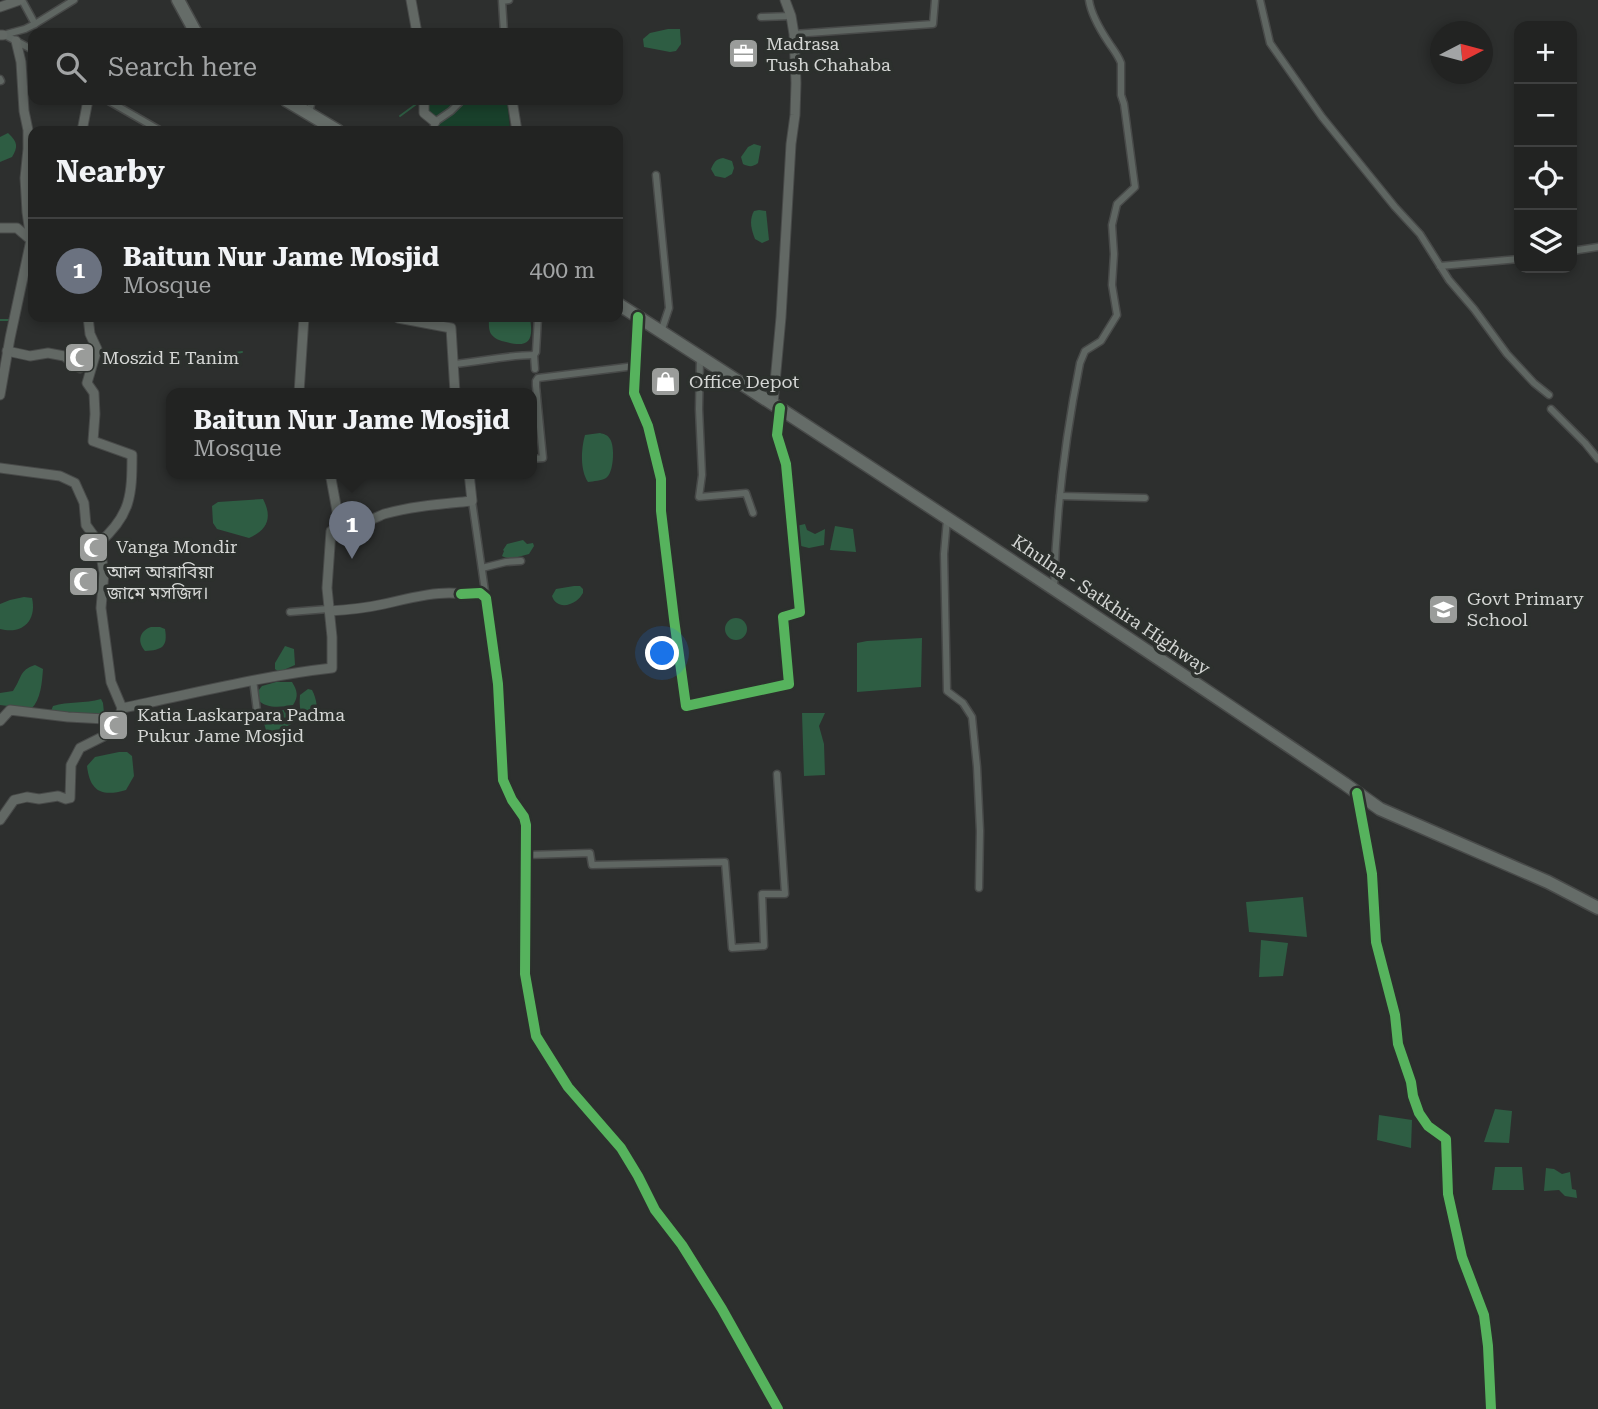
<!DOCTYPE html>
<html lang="en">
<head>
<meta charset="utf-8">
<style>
	:root { --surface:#222322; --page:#2a2b2a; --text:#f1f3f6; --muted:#a2a4a5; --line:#3f4040; --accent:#b45309 }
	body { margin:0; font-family:"Roboto Serif","Noto Sans Bengali",serif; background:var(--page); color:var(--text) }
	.controls { position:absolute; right:21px; top:21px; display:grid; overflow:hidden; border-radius:14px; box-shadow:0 4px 10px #0003 }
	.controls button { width:63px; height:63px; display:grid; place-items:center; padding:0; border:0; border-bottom:2px solid var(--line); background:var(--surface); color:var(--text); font:35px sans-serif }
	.compass { position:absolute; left:1430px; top:21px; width:63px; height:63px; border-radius:50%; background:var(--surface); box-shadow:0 4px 10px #0003; rotate:84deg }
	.you { position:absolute; left:663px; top:654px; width:24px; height:24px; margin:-18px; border:5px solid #fff; border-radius:50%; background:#1a73e8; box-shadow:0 0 0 10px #1a73e833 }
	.badge { display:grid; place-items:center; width:46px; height:46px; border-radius:50%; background:var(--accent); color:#fff; font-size:23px; font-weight:700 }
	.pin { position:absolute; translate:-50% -58px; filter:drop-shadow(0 2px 4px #0008) }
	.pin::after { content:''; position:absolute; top:37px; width:24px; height:21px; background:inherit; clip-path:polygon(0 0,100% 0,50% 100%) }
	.popup { position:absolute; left:166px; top:388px; width:371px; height:91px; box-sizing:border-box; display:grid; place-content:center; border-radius:14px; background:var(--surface); filter:drop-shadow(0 2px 5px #0005); font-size:23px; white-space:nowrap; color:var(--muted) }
	.popup b { font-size:26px; color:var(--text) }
	.popup::after { content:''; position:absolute; left:50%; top:100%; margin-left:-14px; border:14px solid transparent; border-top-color:var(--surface) }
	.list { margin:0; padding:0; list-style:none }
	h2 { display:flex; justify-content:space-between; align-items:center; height:91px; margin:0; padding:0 28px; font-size:30px }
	h2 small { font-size:23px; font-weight:400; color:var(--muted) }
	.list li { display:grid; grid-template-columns:46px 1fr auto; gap:21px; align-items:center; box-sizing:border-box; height:105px; padding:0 28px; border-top:2px solid var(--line) }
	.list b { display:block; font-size:26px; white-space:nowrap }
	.list p { margin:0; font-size:23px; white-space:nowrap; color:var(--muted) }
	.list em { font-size:23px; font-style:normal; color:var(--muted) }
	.icon { flex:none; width:38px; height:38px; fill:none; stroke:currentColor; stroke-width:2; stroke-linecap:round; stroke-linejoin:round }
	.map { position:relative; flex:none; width:1598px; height:1409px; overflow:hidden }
	.search { position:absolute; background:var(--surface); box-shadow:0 4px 10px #0003; left:28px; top:28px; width:595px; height:77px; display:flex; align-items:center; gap:18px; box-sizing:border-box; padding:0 24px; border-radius:14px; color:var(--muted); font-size:26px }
	.panel { position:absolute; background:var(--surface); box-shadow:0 4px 10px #0003; left:28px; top:126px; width:595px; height:196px; border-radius:14px }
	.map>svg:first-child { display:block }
	.green { fill:#19402b }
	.water { fill:#2e5d43 }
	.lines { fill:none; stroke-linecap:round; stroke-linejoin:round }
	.stream { stroke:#2e5d43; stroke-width:2 }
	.street-casing { stroke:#484a49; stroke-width:9 }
	.secondary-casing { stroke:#484a49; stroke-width:11 }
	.highway-casing { stroke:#484a49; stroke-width:15 }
	.street { stroke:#5f6662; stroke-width:6 }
	.secondary { stroke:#626864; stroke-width:9 }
	.highway { stroke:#656c68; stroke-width:12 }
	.cycleway-casing { stroke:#2c302d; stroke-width:15 }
	.cycleway { stroke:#56b35d; stroke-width:10 }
	.labels { text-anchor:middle; stroke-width:7; stroke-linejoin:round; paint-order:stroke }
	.poi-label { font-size:18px; fill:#d4d6d4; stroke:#2c302d; text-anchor:start }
	.street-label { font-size:18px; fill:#d4d6d4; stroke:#2c302d }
</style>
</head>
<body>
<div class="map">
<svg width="1598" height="1409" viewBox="0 0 1598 1409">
	<rect width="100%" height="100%" fill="#2d2f2e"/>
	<path class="green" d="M 428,100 L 507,100 L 510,131 L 431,131 Z"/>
	<g class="water">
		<path d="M 668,29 L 680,29 L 681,44 L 676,51 L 670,52 L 644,47 L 643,39 L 650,33 Z"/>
		<path d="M 8,133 C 18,142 18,147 12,157 L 0,162 L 0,137 Z"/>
		<path d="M 754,144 L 761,146 L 758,163 C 753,167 749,167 743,164 L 741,157 L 748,147 Z"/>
		<path d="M 723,158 L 732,161 L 734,168 L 732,174 L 725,178 L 715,176 L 711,169 C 714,162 716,159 723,158 Z"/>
		<path d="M 759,210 L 766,211 L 769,240 L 762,243 L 755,239 C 751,229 749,220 754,211 Z"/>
		<path d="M 489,317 L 524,317 L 530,319 C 534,341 528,348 506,342 C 500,341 495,339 491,334 C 488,329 489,322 489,317 Z"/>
		<path d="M 600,433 C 604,434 608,435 610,439 C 615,446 614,473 606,478 C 601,481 594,481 588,482 C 580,470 581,449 585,435 Z"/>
		<path d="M 263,499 C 273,518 267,530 249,538 L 217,529 L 213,523 L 212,506 L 218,502 Z"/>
		<path d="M 805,524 L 807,530 L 815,534 L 825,529 L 824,545 L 809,548 L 801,546 L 796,526 Z"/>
		<path d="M 835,526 L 853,529 L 856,552 L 830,550 Z"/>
		<path d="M 523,540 L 527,544 L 533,543 L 534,546 L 529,554 C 520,556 511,561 502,556 L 504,551 L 503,550 L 507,544 Z"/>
		<path d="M 574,586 L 580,586 L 583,589 L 583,593 C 581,596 579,599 576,601 C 566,608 555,606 552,596 L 556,589 Z"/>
		<path d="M 24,597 L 32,598 C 37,620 23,635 0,629 L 0,604 L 10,600 Z"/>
		<circle cx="736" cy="629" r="11"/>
		<path d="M 151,627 L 160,627 L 165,629 C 168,647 162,650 145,651 C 137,642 139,631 151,627 Z"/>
		<path d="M 922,638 L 921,687 L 857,692 L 857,643 L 867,641 Z"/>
		<path d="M 285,646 L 294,649 L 295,665 L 279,672 L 275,669 L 275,663 Z"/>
		<path d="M 35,665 L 43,669 C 42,682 41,700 31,709 L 0,705 L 0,693 L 13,691 C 22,678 19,670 35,665 Z"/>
		<path d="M 276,682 L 292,682 C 297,690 299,696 293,705 C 281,707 267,709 258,700 L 258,691 L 262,686 Z"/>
		<path d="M 308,689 L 312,690 C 317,699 318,711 316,720 L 312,723 L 307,723 C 300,716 299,706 300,695 Z"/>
		<path d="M 101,699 L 103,703 L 104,713 L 98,718 L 51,711 L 53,706 C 68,701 85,704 101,699 Z"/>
		<path d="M 289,709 L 294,709 L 295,722 C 287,727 275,733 266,730 L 263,720 L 265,714 Z"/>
		<path d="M 802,713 L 825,713 L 819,726 L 824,744 L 825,775 L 804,776 Z"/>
		<path d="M 119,752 L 127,752 L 132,756 L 134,776 L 126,790 C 102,797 90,792 87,766 L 95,757 Z"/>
		<path d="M 1303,897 L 1307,937 L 1249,932 L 1246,902 Z"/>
		<path d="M 1261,940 L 1288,943 L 1283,976 L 1259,977 Z"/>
		<path d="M 1495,1109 L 1512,1111 L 1509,1143 L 1484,1142 Z"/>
		<path d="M 1379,1115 L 1412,1120 L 1411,1148 L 1377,1140 Z"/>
		<path d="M 1495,1167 L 1522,1167 L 1524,1190 L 1492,1190 Z"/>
		<path d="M 1546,1168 L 1554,1169 L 1562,1174 L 1570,1172 L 1572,1189 L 1576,1190 L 1577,1198 L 1565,1196 L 1559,1190 L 1544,1191 Z"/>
	</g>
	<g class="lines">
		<g class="stream">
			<path d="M 400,116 L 419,102"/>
			<path d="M 0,320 L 9,320"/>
			<path d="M 218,356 L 242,352"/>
		</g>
		<defs>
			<g id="street">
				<path d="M 22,0 L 35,24"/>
				<path d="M 1260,0 L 1270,43 L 1322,117 L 1395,207 L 1420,234 L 1449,280 L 1474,309 L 1507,354 L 1534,383 L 1549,395"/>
				<path d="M 761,17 L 791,16"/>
				<path d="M 504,33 L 502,1 L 509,0"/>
				<path d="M 794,34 L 933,24 L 935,0"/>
				<path d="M 3,35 L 25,29 L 35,24 L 74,0"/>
				<path d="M 5,35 L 33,50"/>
				<path d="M 0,79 L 1,81"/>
				<path d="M 107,100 L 161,131"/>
				<path d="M 309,113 L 312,100"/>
				<path d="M 433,131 L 435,122 L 451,111 L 462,100"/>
				<path d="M 656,175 L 669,308 L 661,332"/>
				<path d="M 1572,251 L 1598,247"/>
				<path d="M 1440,266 L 1519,259"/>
				<path d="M 638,317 L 634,393 L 648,426 L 661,479 L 661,511 L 674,619 L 686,706 L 789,684 L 783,617 L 800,612 L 786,464 L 777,435 L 779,410"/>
				<path d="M 700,359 L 699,409 L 702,475 L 699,497 L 746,493 L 753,513"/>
				<path d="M 453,364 C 480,362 507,355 534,355"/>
				<path d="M 535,369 L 534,355 L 536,352 L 538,317"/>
				<path d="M 1551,409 L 1585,443 L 1598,459"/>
				<path d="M 532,459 L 543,458 L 536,386 L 536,381 L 538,378 L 635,366"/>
				<path d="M 1060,496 L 1145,498"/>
				<path d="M 472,501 L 486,598"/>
				<path d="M 947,519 L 944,554 L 947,691 L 963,703 L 972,717 L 977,767 L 980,831 L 979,888"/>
				<path d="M 482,568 L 506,562 L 521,561"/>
				<path d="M 1054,588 C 1056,511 1065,438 1080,363 L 1085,351 L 1101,341 L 1117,315 L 1112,285 L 1114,254 L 1112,225 L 1117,204 L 1135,187 L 1124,104 L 1121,95 L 1121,63 C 1118,55 1113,49 1109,43 C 1101,31 1091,14 1089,0"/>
				<path d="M 461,594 L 480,593 L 486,598 L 498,684 L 503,780 L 512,800 L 524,817 L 526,825 L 525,974 L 536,1036 L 568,1087 L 621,1148 L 638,1176 L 655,1210 L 682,1245 L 722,1309 L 778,1409"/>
				<path d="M 290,612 L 328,609"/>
				<path d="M 253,680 L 257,711"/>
				<path d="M 1358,795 L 1372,874 L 1376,942 L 1395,1015 L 1398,1044 L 1411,1082 L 1413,1096 L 1419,1113 L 1428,1126 L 1446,1139 L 1448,1194 L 1462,1257 L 1484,1315 L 1488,1346 L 1491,1409"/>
				<path d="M 527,855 L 590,853 L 592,865 L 725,862 L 732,948 L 764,946 L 762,894 L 785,894 L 777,774"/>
			</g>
			<g id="secondary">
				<path d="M 411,0 L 417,33"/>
				<path d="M 0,7 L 20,0"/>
				<path d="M 0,35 L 3,35"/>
				<path d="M 424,100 L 424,113 L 435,122"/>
				<path d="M 512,100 L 517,131"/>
				<path d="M 82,131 L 88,100"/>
				<path d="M 0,228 L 17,228 L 31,240"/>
				<path d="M 398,318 L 451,328 L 455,393"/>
				<path d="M 7,351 L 30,356 L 48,353 L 64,356 L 80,368"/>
				<path d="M 299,393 L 304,317"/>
				<path d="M 0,395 L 10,338 L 31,240 L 27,212 L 25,178 L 28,149 L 28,130 L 24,111 L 21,62 L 16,41"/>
				<path d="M 773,404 L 781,317 L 791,144 L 795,115 L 796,83 L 794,34 L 791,16 L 785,0"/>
				<path d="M 0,468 L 60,476 L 75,483 L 84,503 L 86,525 L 99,543"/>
				<path d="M 330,473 L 340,527"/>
				<path d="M 329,611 C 347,610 366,608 384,604 C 406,599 440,590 461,594"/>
				<path d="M 122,708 C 192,694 261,676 332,668 L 332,637 L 327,588 L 331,531 C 344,525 356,524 369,520 C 374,519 379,516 384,514 C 413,506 443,504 472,501 L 469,473"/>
				<path d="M 0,721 L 10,710 L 68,717 L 105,719 L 119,718 L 122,708 L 111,682 L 101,608 L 104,573 L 99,543 C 131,515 132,495 132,455 L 93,441 L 95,414 L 94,393 L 87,383 L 97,349 L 90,334 L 88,317"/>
				<path d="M 0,820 L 14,800 L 27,797 L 39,799 L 58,796 L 66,799 L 70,798 L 71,765 L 80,748 L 104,736 L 108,719"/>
			</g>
			<g id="highway">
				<path d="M 178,0 L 196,33"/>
				<path d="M 286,100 L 338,131"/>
				<path d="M 618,304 C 863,461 1104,621 1345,784 L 1380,809 L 1548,882 L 1598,908"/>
			</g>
		</defs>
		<use href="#street" class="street-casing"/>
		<use href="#secondary" class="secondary-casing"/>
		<use href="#highway" class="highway-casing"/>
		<use href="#street" class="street"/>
		<use href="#secondary" class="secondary"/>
		<use href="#highway" class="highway"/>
		<defs>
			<g id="cycleway">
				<path d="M 638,317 L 634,393 L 648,426 L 661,479 L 661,511 L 674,619 L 686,706 L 789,684 L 783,617 L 800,612 L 786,464 L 777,435 L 780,408"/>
				<path d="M 461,594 L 480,593 L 486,598 L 498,684 L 503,780 L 512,800 L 524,817 L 526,825 L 525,974 L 536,1036 L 568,1087 L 621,1148 L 638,1176 L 655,1210 L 682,1245 L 722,1309 L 778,1409"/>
				<path d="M 1357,793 L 1372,874 L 1376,942 L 1395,1015 L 1398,1044 L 1411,1082 L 1413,1096 L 1419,1113 L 1428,1126 L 1446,1139 L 1448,1194 L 1462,1257 L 1484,1315 L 1488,1346 L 1491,1409"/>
			</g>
		</defs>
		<use href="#cycleway" class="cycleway-casing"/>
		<use href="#cycleway" class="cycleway"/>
	</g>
	<defs>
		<symbol id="office-square" viewBox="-11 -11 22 22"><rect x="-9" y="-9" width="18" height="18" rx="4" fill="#9a9c9a" stroke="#2c302d"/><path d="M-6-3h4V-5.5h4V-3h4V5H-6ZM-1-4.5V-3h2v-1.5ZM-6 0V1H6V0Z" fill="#fff"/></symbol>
		<symbol id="mosque-square" viewBox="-11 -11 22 22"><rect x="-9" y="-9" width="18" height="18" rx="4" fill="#9a9c9a" stroke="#2c302d"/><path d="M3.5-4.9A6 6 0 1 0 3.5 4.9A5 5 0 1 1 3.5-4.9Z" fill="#fff"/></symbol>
		<symbol id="shop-square" viewBox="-11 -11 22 22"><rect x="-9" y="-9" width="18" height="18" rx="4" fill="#9a9c9a" stroke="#2c302d"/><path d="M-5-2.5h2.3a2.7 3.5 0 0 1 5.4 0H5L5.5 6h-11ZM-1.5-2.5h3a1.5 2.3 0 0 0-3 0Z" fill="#fff"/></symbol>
		<symbol id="school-square" viewBox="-11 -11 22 22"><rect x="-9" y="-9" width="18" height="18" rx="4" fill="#9a9c9a" stroke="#2c302d"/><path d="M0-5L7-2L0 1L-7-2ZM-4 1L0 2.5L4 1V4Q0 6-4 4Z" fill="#fff"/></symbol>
	</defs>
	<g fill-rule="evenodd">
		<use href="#office-square" x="726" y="36" width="35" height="35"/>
		<use href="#mosque-square" x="62" y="340" width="35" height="35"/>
		<use href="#shop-square" x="648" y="364" width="35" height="35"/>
		<use href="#mosque-square" x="76" y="530" width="35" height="35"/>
		<use href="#mosque-square" x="66" y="564" width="35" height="35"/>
		<use href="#school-square" x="1426" y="592" width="35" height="35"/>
		<use href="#mosque-square" x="96" y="708" width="35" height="35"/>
	</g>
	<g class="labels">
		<g class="poi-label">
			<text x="766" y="50">Madrasa<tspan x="766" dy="21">Tush Chahaba</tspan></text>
			<text x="102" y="364">Moszid E Tanim</text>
			<text x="689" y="388">Office Depot</text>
			<text x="116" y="553">Vanga Mondir</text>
			<text x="107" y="578">আল আরাবিয়া<tspan x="107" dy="21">জামে মসজিদ।</tspan></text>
			<text x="1467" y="605">Govt Primary<tspan x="1467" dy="21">School</tspan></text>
			<text x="137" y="721">Katia Laskarpara Padma<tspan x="137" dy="21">Pukur Jame Mosjid</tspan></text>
		</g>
		<g class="street-label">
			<text transform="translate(1111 605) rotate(34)" y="6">Khulna - Satkhira Highway</text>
		</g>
	</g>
</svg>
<div class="controls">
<button>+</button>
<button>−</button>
<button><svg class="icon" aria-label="locate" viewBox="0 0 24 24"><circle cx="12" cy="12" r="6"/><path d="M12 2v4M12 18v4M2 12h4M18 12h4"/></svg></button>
<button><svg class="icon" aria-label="layers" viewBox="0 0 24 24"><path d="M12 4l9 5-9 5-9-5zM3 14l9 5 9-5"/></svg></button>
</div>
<svg class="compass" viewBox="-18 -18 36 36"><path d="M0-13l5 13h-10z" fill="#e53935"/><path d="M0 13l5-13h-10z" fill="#a2a4a5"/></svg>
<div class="you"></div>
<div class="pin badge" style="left:352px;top:559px;background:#6b7280">1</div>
<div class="popup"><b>Baitun Nur Jame Mosjid</b>Mosque</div>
<div class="search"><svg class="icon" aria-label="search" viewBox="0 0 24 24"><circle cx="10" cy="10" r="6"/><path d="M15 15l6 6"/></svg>Search here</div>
<section class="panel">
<h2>Nearby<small></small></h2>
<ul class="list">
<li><span class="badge" style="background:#6b7280">1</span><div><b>Baitun Nur Jame Mosjid</b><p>Mosque</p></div><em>400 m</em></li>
</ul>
</section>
</div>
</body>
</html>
